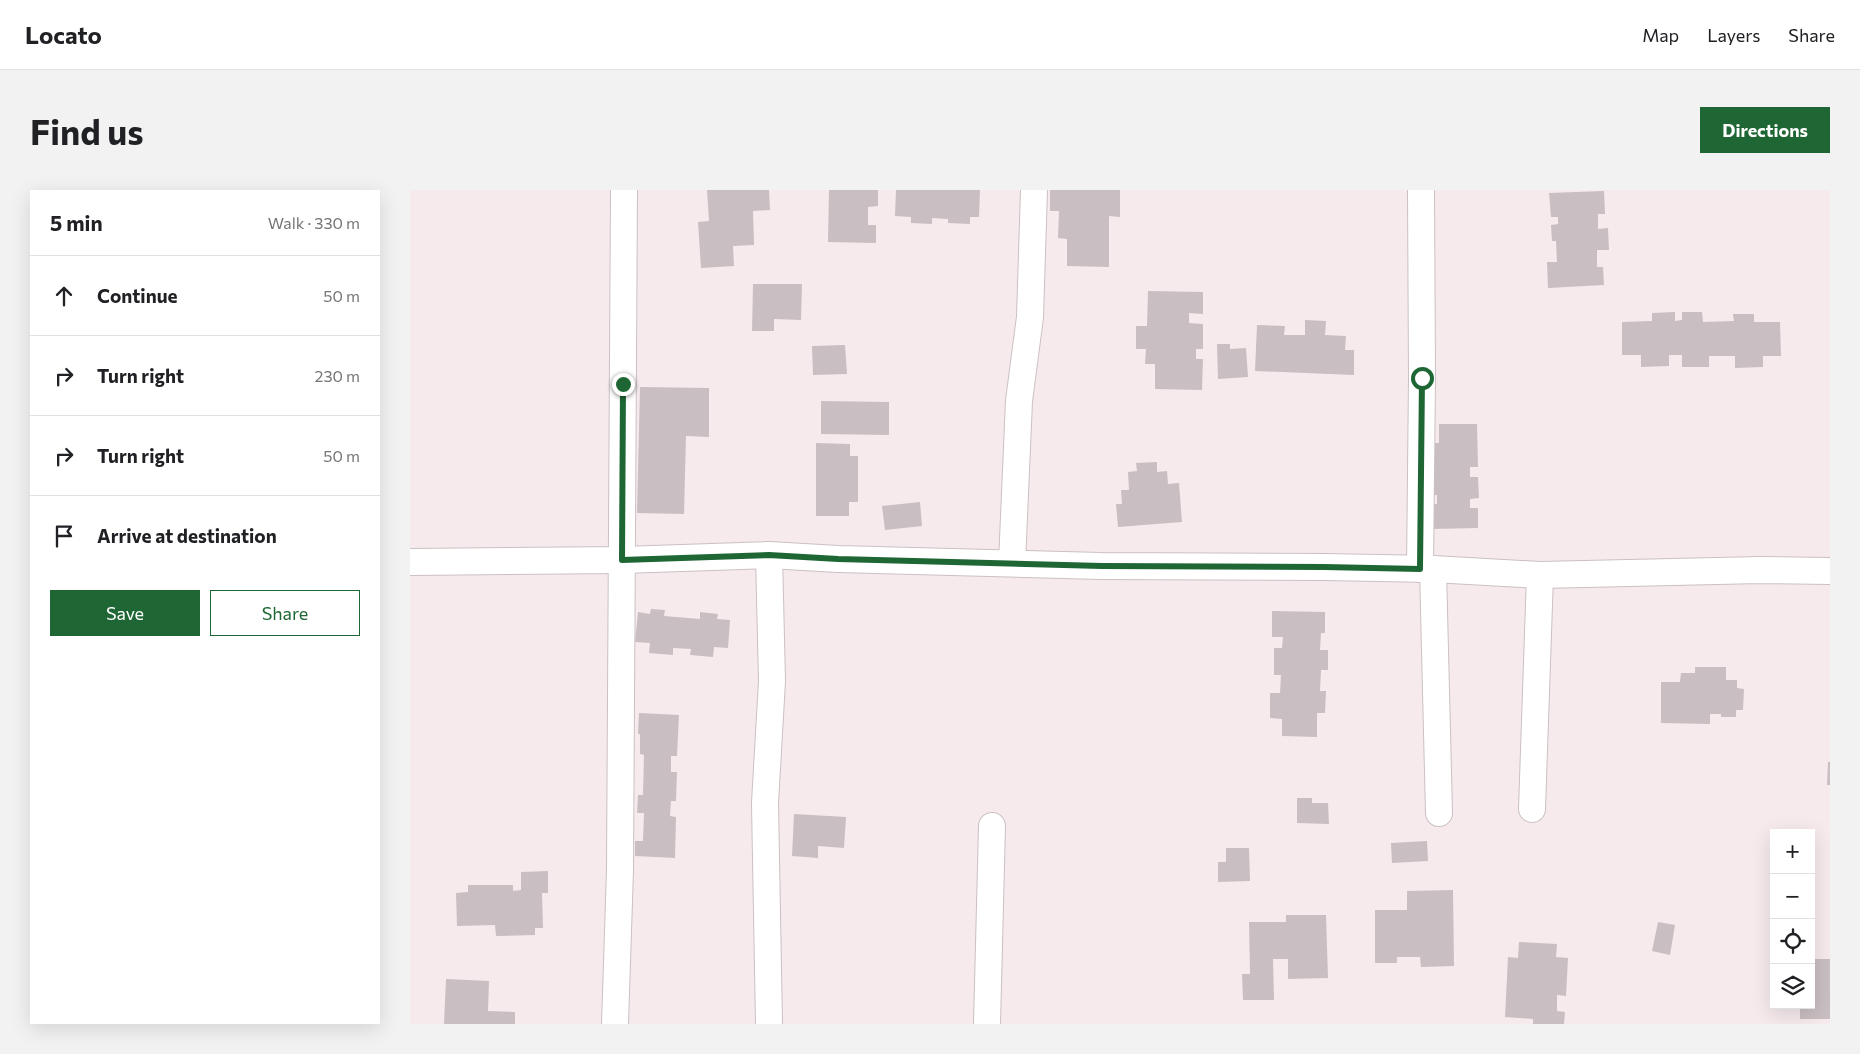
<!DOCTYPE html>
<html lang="en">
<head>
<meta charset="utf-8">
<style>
	:root { --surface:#fff; --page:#f2f2f2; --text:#202124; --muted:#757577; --line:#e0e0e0; --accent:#1e6734 }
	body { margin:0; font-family:Commissioner,sans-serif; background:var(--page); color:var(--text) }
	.controls { position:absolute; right:15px; bottom:15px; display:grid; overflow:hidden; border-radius:0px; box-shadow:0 5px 20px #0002 }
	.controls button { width:45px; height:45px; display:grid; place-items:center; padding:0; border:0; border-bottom:1px solid var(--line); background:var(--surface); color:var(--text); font:25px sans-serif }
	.stop { position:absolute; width:15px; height:15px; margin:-11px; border:4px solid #1e6734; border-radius:50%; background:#fff }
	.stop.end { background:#1e6734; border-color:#fff; box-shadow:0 1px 5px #0008 }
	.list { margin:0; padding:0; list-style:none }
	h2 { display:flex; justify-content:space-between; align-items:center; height:65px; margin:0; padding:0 20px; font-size:21px }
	h2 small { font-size:16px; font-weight:400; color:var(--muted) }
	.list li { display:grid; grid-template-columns:32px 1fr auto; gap:15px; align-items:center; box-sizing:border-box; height:80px; padding:0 20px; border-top:1px solid var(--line) }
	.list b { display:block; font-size:19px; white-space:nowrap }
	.list em { font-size:16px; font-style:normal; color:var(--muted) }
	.actions { display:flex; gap:10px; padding:15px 20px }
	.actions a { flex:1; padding:11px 0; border:1px solid var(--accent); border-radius:0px; text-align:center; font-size:18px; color:var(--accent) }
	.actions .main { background:var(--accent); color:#fff }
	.icon { flex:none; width:28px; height:28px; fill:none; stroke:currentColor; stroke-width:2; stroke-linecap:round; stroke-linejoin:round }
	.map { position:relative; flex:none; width:1420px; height:834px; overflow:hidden; border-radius:0px }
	header { display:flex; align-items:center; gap:30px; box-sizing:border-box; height:70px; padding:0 25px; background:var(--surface); border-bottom:1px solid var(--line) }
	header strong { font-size:24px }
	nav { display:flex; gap:28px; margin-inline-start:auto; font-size:18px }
	.intro { display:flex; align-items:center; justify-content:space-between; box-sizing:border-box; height:120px; padding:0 30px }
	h1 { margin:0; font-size:35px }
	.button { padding:12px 22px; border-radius:0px; background:var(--accent); color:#fff; font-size:18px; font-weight:700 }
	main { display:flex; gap:30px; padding:0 30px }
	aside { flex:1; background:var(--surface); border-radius:0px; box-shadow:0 5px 20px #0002 }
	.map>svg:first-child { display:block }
	.building { fill:#c9bec1 }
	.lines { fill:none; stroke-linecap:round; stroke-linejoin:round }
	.street-casing { stroke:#cbc0c2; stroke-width:28 }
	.street { stroke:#fff; stroke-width:26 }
	.route { stroke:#1e6734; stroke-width:6 }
</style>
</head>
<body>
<header>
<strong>Locato</strong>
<nav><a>Map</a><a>Layers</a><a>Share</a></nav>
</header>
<div class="intro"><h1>Find us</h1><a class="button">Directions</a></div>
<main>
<aside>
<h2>5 min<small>Walk · 330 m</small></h2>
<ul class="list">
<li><svg class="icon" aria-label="ahead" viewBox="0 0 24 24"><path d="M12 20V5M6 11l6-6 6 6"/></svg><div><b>Continue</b></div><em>50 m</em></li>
<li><svg class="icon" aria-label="right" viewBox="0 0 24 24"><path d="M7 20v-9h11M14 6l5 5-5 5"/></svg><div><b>Turn right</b></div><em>230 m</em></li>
<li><svg class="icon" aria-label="right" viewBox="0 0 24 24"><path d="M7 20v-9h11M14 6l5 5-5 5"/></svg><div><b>Turn right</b></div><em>50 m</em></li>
<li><svg class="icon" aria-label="arrive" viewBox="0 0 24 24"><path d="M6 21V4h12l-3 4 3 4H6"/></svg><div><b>Arrive at destination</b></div></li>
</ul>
<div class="actions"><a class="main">Save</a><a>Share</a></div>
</aside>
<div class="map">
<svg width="1420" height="834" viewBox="0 0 1420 834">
	<rect width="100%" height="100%" fill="#f6eaed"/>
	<g class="building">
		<path d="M 297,0 L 359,0 L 360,20 L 343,21 L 344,55 L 323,56 L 324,76 L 291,78 L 288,32 L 299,31 Z"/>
		<path d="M 419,0 L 468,0 L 468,16 L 458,17 L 458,35 L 466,35 L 466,53 L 418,52 Z"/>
		<path d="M 486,0 L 570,0 L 569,27 L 560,27 L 560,34 L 538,33 L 538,29 L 522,28 L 522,34 L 501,33 L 501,27 L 485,26 Z"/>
		<path d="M 640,0 L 710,0 L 710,27 L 699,26 L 699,77 L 657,76 L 657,49 L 648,48 L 649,21 L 640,21 Z"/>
		<path d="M 1194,1 L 1195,24 L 1188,24 L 1188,39 L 1198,38 L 1199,60 L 1187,60 L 1187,77 L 1193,77 L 1194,95 L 1138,98 L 1137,72 L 1147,72 L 1146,51 L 1142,51 L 1141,35 L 1148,34 L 1148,27 L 1141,27 L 1139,3 Z"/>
		<path d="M 343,94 L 392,94 L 391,130 L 364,129 L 364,141 L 342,141 Z"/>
		<path d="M 738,101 L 793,102 L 793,124 L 779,123 L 779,133 L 793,134 L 793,159 L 786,159 L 786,169 L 793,169 L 792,200 L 745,199 L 745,174 L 735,174 L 736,159 L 726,159 L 726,136 L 737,136 Z"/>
		<path d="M 1265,122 L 1265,131 L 1272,130 L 1272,122 L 1292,122 L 1293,132 L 1324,131 L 1323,124 L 1344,124 L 1344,132 L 1370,132 L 1371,166 L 1353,166 L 1353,177 L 1325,178 L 1325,166 L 1299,166 L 1299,177 L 1272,177 L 1272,165 L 1259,165 L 1259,176 L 1231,177 L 1231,165 L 1212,165 L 1212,132 L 1242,131 L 1242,123 Z"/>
		<path d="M 895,130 L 916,131 L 915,145 L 936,146 L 935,160 L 944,160 L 944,185 L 845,181 L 847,135 L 875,136 L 874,145 L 895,145 Z"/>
		<path d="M 807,154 L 820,154 L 820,159 L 836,158 L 838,187 L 808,189 Z"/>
		<path d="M 435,155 L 437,184 L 403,185 L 402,156 Z"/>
		<path d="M 230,197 L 299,198 L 299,247 L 276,246 L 274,324 L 227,323 Z"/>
		<path d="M 411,211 L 479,212 L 479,245 L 411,244 Z"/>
		<path d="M 1029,234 L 1067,234 L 1068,277 L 1060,277 L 1060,287 L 1068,287 L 1069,308 L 1060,309 L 1060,318 L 1068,318 L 1068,338 L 1021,339 L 1020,314 L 1027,314 L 1027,305 L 1018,305 L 1017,253 L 1029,253 Z"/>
		<path d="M 406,253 L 440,254 L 440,266 L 448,266 L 448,312 L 439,312 L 439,326 L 406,326 Z"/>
		<path d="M 747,272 L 747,282 L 757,281 L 758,294 L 769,293 L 772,332 L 708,337 L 706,314 L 712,314 L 711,300 L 719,300 L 718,282 L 727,281 L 726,273 Z"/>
		<path d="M 510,312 L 512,336 L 475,340 L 472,316 Z"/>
		<path d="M 241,419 L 255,420 L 254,426 L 290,429 L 290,422 L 308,424 L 307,429 L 320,430 L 318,458 L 304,457 L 303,467 L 280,465 L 281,459 L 263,458 L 263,465 L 239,463 L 240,453 L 225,452 L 228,422 L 240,424 Z"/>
		<path d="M 862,421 L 915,422 L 915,443 L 911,443 L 910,460 L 918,460 L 918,480 L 911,480 L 910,501 L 916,501 L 915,523 L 907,523 L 907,547 L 872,546 L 872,529 L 860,528 L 860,503 L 870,503 L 871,485 L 864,485 L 864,458 L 872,458 L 873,447 L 862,447 Z"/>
		<path d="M 1285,477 L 1316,477 L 1316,490 L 1327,490 L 1327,498 L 1334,499 L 1333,520 L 1326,520 L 1326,527 L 1311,527 L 1311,524 L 1300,524 L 1300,534 L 1251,533 L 1251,492 L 1270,492 L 1271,483 L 1285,483 Z"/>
		<path d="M 229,523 L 269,525 L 267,566 L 261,566 L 261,582 L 267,582 L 266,611 L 261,611 L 260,626 L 266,627 L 265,668 L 225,666 L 225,651 L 233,651 L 234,623 L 227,623 L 228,605 L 233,605 L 234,565 L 230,564 L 230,544 L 228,544 Z"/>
		<path d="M 1418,572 L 1420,572 L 1420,595 L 1417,595 Z"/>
		<path d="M 887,608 L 902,608 L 902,613 L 918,613 L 919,634 L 887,633 Z"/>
		<path d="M 384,624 L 436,627 L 434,658 L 408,656 L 408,668 L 382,666 Z"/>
		<path d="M 1017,651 L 1018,671 L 982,673 L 981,653 Z"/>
		<path d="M 816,658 L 839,658 L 840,691 L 808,692 L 808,672 L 816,672 Z"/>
		<path d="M 138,681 L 138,703 L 132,703 L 133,738 L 125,738 L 125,745 L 86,746 L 85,735 L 47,736 L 46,703 L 58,702 L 58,695 L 103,695 L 103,701 L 111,700 L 111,682 Z"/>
		<path d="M 1043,700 L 1044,776 L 1011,777 L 1010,767 L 987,767 L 987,773 L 965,773 L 965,720 L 997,720 L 997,701 Z"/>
		<path d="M 876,725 L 916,725 L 918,788 L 878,789 L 878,769 L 863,769 L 864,810 L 833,810 L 832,784 L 840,784 L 839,732 L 876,732 Z"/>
		<path d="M 1248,732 L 1265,735 L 1260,765 L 1242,761 Z"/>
		<path d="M 1109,752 L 1147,754 L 1146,767 L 1158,768 L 1156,806 L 1147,805 L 1147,821 L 1155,822 L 1154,834 L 1123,834 L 1123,829 L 1095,827 L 1098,767 L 1108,768 Z"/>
		<path d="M 1405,769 L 1420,769 L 1420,829 L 1390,829 L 1390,815 L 1401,815 L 1401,797 L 1405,797 Z"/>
		<path d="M 36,789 L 79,791 L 78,821 L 105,822 L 105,834 L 34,834 Z"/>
	</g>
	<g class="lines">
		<defs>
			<g id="street">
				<path d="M 359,365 L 362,491 L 355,613 L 359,834"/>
				<path d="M 0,372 L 212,370 L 359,365 L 428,369 L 691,376 L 914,377 L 1023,379 L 1130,385 L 1351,380 L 1420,381"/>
				<path d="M 602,373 L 609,211 L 620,127 L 624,0"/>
				<path d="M 1010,379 L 1012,188 L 1011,0"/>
				<path d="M 1023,379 L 1029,623"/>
				<path d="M 1122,619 L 1130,385"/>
				<path d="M 205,834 L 210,680 L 214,0"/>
				<path d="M 577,834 L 582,636"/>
			</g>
		</defs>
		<use href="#street" class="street-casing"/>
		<use href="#street" class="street"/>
	</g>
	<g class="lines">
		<path class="route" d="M 213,194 L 212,370 L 359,365 L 428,369 L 692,376 L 914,377 L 1010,379 L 1012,188"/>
	</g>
</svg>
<div class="controls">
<button>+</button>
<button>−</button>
<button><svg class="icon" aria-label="locate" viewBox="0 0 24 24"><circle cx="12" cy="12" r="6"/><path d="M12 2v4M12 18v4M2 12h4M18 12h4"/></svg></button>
<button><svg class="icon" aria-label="layers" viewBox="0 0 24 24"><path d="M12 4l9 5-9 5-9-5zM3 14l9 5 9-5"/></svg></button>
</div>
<div class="stop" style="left:1012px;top:188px"></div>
<div class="stop end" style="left:213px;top:194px"></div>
</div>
</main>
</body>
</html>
